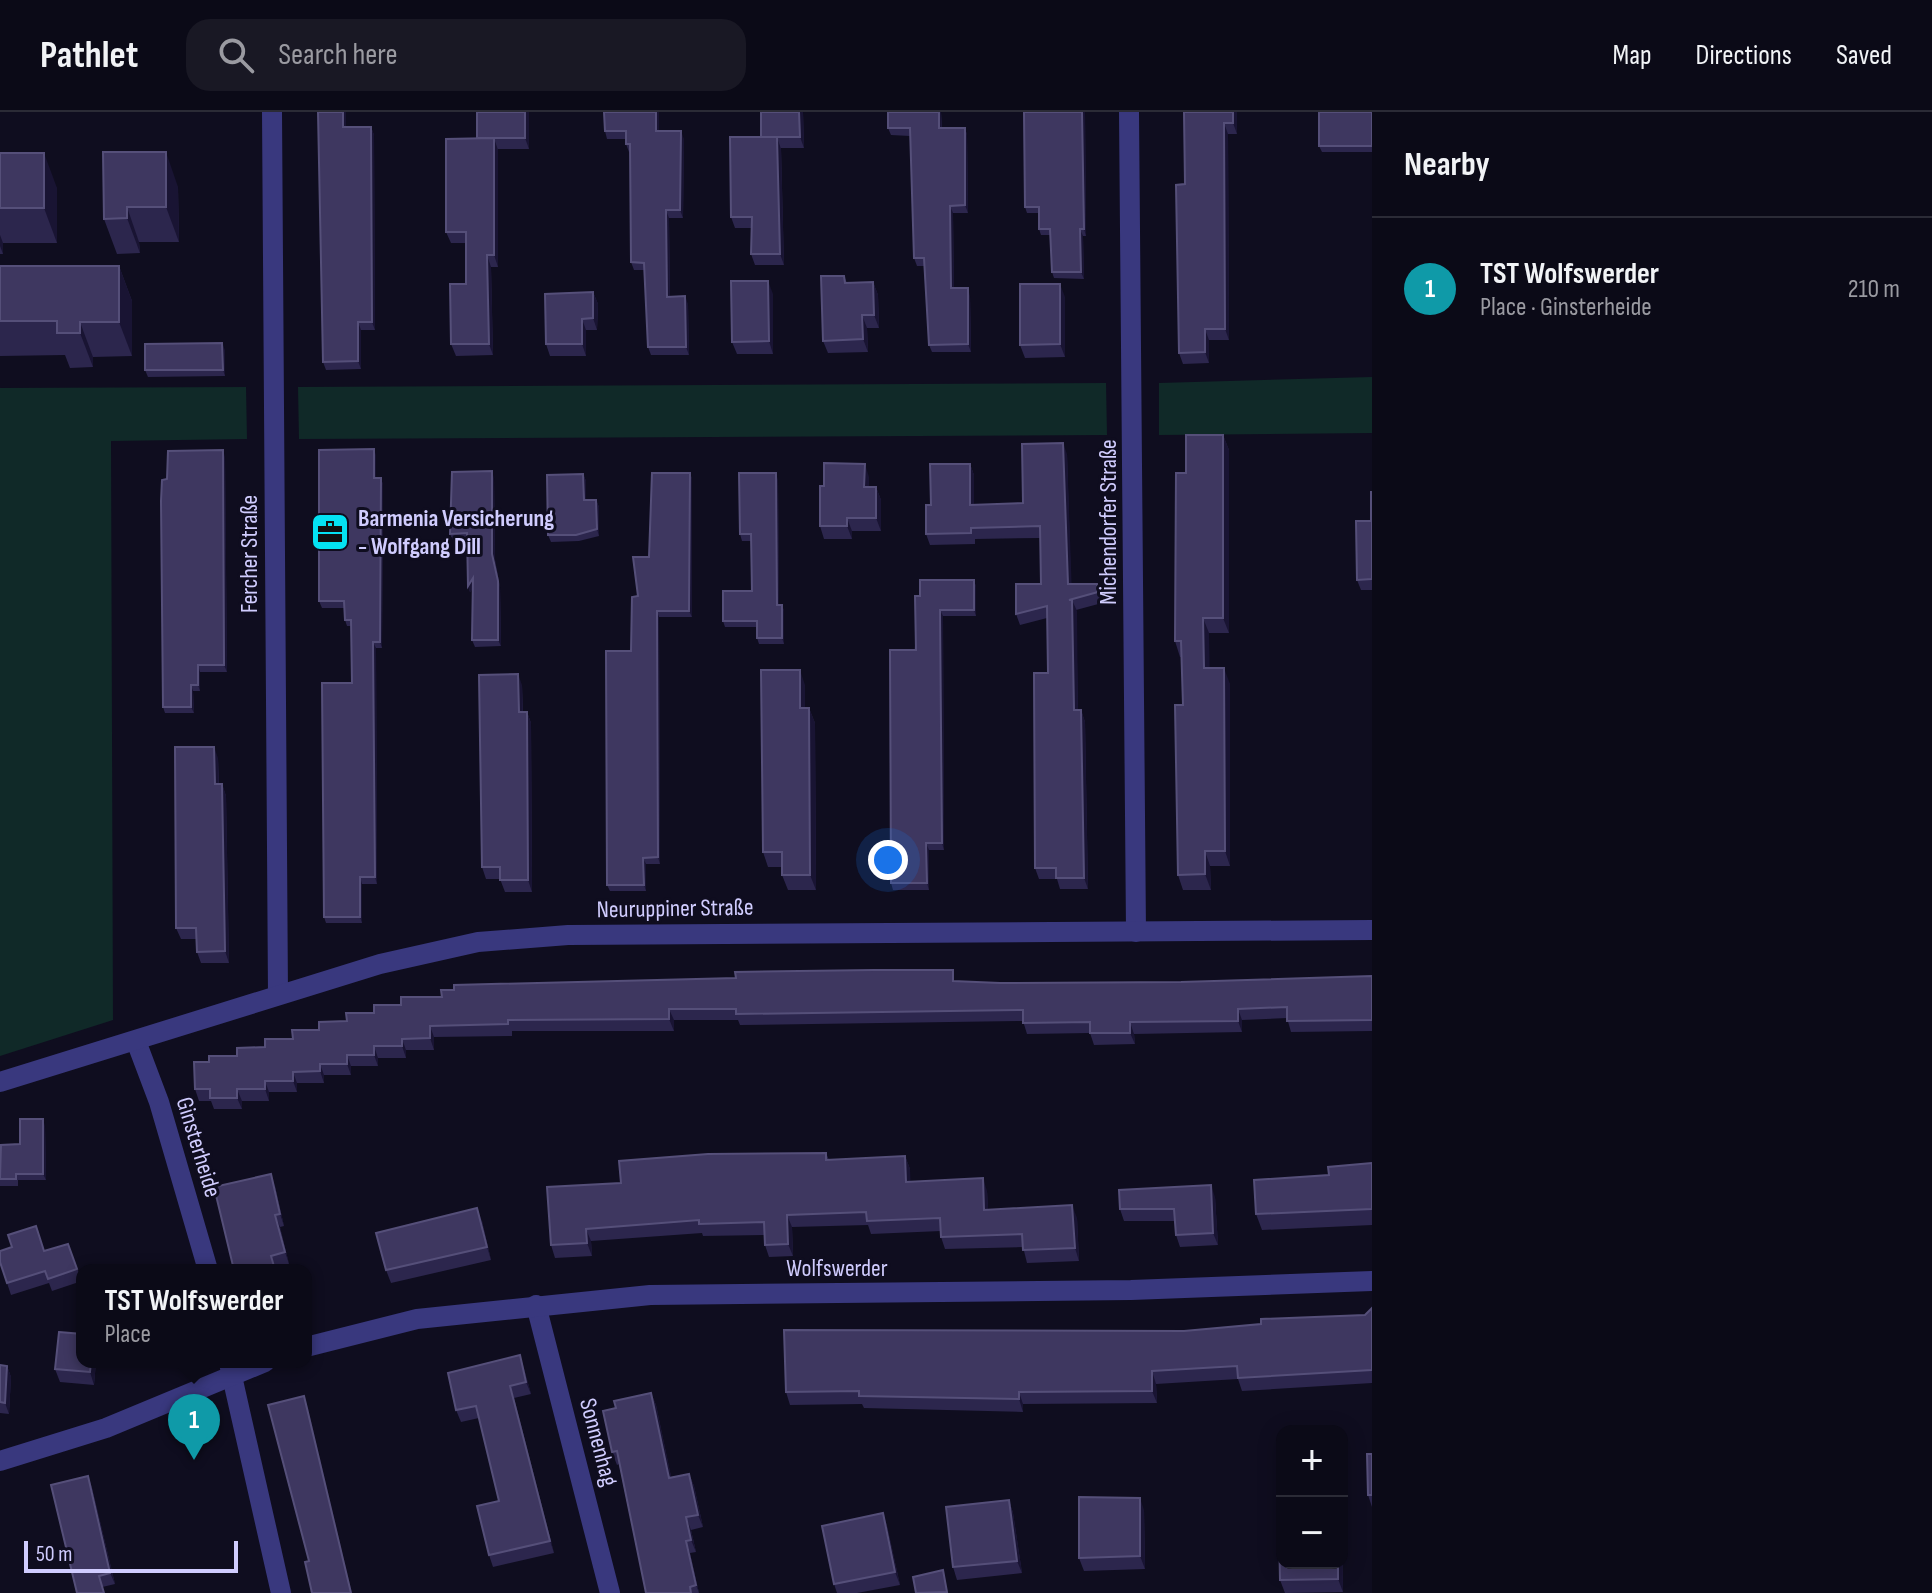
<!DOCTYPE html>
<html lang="en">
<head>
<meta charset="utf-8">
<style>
	:root { --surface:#0b0a17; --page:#191824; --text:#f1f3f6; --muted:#9a9aa1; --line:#2b2b36; --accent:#d93025 }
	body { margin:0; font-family:"Sofia Sans Condensed",sans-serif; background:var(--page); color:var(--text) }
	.controls { position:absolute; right:24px; bottom:24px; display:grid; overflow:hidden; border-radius:16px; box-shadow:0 4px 20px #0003 }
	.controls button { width:72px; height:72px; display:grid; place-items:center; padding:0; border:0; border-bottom:2px solid var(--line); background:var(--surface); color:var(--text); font:40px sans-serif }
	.scale { position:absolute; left:24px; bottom:20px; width:214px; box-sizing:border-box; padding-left:8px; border:4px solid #d0ccfe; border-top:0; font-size:22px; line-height:28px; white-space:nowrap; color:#d0ccfe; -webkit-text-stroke:6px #0f0d1f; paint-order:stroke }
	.you { position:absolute; left:888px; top:748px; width:28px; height:28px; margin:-20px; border:6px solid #fff; border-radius:50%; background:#1a73e8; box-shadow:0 0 0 12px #1a73e833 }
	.badge { display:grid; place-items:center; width:52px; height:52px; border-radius:50%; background:var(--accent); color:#fff; font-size:26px; font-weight:700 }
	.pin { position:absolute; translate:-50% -66px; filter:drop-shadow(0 2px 4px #0008) }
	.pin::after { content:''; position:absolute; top:42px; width:28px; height:24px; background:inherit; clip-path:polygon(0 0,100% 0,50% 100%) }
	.popup { position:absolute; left:76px; top:1152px; width:236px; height:104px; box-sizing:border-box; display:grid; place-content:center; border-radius:16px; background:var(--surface); filter:drop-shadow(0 2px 6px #0005); font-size:26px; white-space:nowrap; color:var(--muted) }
	.popup b { font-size:30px; color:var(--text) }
	.popup::after { content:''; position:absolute; left:50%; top:100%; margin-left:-16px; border:16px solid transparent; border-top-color:var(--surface) }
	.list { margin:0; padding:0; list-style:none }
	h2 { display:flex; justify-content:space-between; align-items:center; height:104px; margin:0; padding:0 32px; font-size:34px }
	h2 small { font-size:26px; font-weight:400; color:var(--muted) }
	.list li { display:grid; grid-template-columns:52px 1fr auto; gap:24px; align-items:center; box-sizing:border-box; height:144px; padding:0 32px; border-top:2px solid var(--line) }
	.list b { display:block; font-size:30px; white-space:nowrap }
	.list p { margin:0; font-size:26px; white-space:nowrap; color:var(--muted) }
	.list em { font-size:26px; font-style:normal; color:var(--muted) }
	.icon { flex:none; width:44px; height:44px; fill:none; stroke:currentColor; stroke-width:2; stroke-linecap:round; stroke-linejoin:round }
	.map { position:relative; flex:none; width:1372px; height:1481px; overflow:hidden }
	header { display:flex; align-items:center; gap:48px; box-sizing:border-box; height:112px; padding:0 40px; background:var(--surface); border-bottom:2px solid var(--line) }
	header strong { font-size:38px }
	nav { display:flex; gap:44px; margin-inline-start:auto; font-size:28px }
	.search { width:560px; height:72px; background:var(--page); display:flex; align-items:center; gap:20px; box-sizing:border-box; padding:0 28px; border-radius:24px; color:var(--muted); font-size:30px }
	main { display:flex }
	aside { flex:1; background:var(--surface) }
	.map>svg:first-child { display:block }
	.park { fill:#102928 }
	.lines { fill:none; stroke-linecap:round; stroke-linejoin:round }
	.minor { stroke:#39387e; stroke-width:20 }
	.wall { fill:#2c264d }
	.shaded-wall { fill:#191433 }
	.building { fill:#3e3760; stroke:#554f79; stroke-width:2 }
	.labels { text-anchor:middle; stroke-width:6; stroke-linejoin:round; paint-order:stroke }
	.poi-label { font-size:24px; font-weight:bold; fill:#d0ccfe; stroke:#0f0d1f; text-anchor:start }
	.street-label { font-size:24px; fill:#d0ccfe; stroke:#0f0d1f }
</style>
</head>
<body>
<header>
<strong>Pathlet</strong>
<div class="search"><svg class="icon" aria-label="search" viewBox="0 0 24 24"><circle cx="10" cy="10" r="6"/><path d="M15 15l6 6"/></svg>Search here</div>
<nav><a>Map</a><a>Directions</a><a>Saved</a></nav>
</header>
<main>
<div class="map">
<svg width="1372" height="1481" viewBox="0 0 1372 1481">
	<rect width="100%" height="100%" fill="#0f0d1f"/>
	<g class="park">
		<path d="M 1372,265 L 1372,321 L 1159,323 L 1159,271 Z"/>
		<path d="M 1106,271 L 1107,323 L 299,327 L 298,275 Z"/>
		<path d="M 246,275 L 247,327 L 111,329 L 113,908 L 0,944 L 0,276 Z"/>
	</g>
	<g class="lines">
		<g class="minor">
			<path d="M 272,0 L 278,883"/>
			<path d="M 1129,0 L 1136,820"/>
			<path d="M 136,929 L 159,990 L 208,1158"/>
			<path d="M 0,970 L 380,852 L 478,830 L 568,823 L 1372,818"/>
			<path d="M 536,1193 L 610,1481"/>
			<path d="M 306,1235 L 417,1207 L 650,1183 L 1131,1178 L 1372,1169"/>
			<path d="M 229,1251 L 281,1481"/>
			<path d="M 0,1349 L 106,1316 L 265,1250"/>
		</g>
	</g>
	<g class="wall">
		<path d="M 346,0 L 346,15 L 371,15 L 374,23 L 375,218 L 361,218 L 361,257 L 326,258 L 323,250 Z"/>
		<path d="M 529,0 L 529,37 L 498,37 L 498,155 L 491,155 L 493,243 L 456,244 L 451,232 L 466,172 L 466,131 L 451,131 L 446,120 L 478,26 Z"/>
		<path d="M 604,0 L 659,0 L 659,19 L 684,27 L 683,106 L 669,106 L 670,185 L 688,192 L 689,243 L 651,243 L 648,235 L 644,158 L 634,158 L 631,150 L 630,40 L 629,40 L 626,32 L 626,27 L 607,27 L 605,19 Z"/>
		<path d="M 803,0 L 804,36 L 781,36 L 784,153 L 755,153 L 751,142 L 752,116 L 735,116 L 731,105 L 761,25 Z"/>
		<path d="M 888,0 L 941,0 L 942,16 L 965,16 L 967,23 L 968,101 L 953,101 L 954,176 L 970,184 L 971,240 L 932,240 L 929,233 L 924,154 L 917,154 L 914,146 L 910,24 L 891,23 L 888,16 Z"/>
		<path d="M 1024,0 L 1085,0 L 1086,124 L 1083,124 L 1084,167 L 1054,166 L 1052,160 L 1050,123 L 1041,123 L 1039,117 L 1039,101 L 1027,101 L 1025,95 Z"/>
		<path d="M 1184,0 L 1237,0 L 1237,22 L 1228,22 L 1229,228 L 1209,228 L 1209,251 L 1183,252 L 1179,241 L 1185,72 Z"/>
		<path d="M 1372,0 L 1372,40 L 1322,40 L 1319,34 Z"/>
		<path d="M 103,40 L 178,75 L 179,130 L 139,130 L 140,141 L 117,142 L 104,107 Z"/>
		<path d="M 0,41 L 57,76 L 57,131 L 3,131 L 3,142 L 0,142 Z"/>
		<path d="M 0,154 L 119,154 L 132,189 L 132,244 L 93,245 L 93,255 L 70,256 L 65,243 L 0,244 Z"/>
		<path d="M 844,164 L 847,171 L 873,170 L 878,183 L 879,216 L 867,216 L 868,240 L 828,241 L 823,229 Z"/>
		<path d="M 593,180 L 598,192 L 597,218 L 586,218 L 586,244 L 550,244 L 546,232 Z"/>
		<path d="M 773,182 L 773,242 L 737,242 L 732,230 Z"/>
		<path d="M 1065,185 L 1065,245 L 1025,246 L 1020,233 Z"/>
		<path d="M 225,238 L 225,264 L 148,265 L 145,258 Z"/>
		<path d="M 1223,323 L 1229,338 L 1229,521 L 1209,521 L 1209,556 L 1230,572 L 1230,754 L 1210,754 L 1211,778 L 1183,778 L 1178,763 L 1183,593 L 1182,545 L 1180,545 L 1175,529 L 1186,361 Z"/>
		<path d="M 1067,342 L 1071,472 L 1097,472 L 1102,491 L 1076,498 L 1078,598 L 1081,598 L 1085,610 L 1088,777 L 1060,777 L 1057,767 L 1039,767 L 1035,756 L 1048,561 L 1047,506 L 1020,513 L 1016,502 L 1041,472 L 1040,426 L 975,427 L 975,432 L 930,433 L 926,422 L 970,352 L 974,363 L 974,393 L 1023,391 Z"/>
		<path d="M 376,343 L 376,366 L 381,366 L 383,373 L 382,536 L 376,536 L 377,772 L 362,772 L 362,811 L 326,811 L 324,805 L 352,571 L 351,514 L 347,514 L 345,508 L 344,496 L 322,496 L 319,489 Z"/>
		<path d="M 225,345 L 227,560 L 200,560 L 200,579 L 193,579 L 194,601 L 165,601 L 163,595 L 167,367 Z"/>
		<path d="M 690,361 L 692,367 L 692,505 L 659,505 L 660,752 L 646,752 L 646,779 L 610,779 L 607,773 L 638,484 L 649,445 Z"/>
		<path d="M 583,362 L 586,369 L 586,388 L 596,388 L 599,395 L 599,424 L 579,429 L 551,430 L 548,423 Z"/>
		<path d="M 869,365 L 869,375 L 876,375 L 881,388 L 881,419 L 852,419 L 852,427 L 824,427 L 820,414 L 824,374 Z"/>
		<path d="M 494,366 L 495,448 L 500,475 L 501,534 L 475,535 L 472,528 L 473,476 L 470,480 L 468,474 L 467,428 L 453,428 L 450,422 Z"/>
		<path d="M 778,368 L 779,493 L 782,493 L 784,499 L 784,532 L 759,532 L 757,526 L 757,515 L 725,515 L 723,509 L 752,479 L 751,429 L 742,429 L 740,422 Z"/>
		<path d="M 1372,380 L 1372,478 L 1361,478 L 1357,468 L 1371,409 Z"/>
		<path d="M 974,468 L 976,475 L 976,504 L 943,504 L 944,738 L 929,738 L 929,778 L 893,778 L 891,771 L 920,484 Z"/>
		<path d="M 522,573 L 523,600 L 527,600 L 531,611 L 532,780 L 505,780 L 500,767 L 486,767 L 482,755 Z"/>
		<path d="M 805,573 L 805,596 L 809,596 L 815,611 L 816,778 L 788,778 L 782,763 L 782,755 L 768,755 L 763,740 Z"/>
		<path d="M 218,646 L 219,672 L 222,672 L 226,684 L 229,851 L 201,851 L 197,840 L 196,827 L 181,827 L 176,816 Z"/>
		<path d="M 1372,864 L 1372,919 L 1291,920 L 1287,906 L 1242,908 L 1242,920 L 1134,922 L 1135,932 L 1094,933 L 1090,921 L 1027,922 L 1023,909 L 740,913 L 738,908 L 674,908 L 674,919 L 512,919 L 512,924 L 434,925 L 434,938 L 406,938 L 406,946 L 378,946 L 378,954 L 351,954 L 351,963 L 324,963 L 324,971 L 297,971 L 297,980 L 269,980 L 269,989 L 242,989 L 242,997 L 214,997 L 211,989 L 199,989 L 195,977 L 209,950 L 237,944 L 401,893 L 442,885 L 957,870 L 1000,871 L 1181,870 Z"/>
		<path d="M 45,1014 L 46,1068 L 18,1068 L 18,1074 L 0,1074 L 0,1040 L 20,1032 Z"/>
		<path d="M 826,1041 L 829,1048 L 905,1044 L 910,1057 L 910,1070 L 987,1079 L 988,1098 L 1077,1106 L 1079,1149 L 1027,1151 L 1023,1135 L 945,1137 L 941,1125 L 941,1119 L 871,1122 L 868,1113 L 792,1115 L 793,1144 L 769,1145 L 765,1133 L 764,1123 L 703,1124 L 702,1121 L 591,1129 L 592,1144 L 555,1146 L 551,1133 L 621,1071 Z"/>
		<path d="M 1372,1051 L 1372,1113 L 1262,1118 L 1256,1102 L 1329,1063 Z"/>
		<path d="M 275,1074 L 284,1114 L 280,1115 L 289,1152 L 275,1155 L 234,1158 Z"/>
		<path d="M 1215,1085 L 1218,1133 L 1180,1135 L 1176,1123 L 1175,1109 L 1124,1109 L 1120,1097 Z"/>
		<path d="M 482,1109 L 491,1148 L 391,1171 L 386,1158 Z"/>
		<path d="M 68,1132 L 82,1169 L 52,1179 L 49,1171 L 11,1183 L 0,1150 L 45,1139 Z"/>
		<path d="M 1372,1196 L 1372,1271 L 1242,1279 L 1238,1267 L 1156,1272 L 1157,1291 L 1023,1292 L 1023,1300 L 864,1296 L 862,1292 L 790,1293 L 786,1280 L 1184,1219 L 1365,1203 Z"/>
		<path d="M 520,1243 L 531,1282 L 514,1286 L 554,1441 L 493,1455 L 489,1443 L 499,1389 L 479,1306 L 461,1310 L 456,1298 Z"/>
		<path d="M 82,1250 L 96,1250 L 94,1273 L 60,1270 L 55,1257 Z"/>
		<path d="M 0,1253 L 7,1254 L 11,1265 L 9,1302 L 0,1301 Z"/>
		<path d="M 651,1281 L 656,1293 L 671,1365 L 689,1362 L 694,1374 L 703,1415 L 691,1418 L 696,1440 L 690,1441 L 699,1481 L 646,1481 L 619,1352 L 617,1353 L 612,1340 L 616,1296 Z"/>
		<path d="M 1372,1342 L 1372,1395 L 1368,1383 Z"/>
		<path d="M 88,1364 L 92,1376 L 115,1472 L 77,1481 Z"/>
		<path d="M 1009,1388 L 1013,1401 L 1022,1461 L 957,1468 L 953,1455 Z"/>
		<path d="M 1144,1398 L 1145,1457 L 1084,1459 L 1079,1446 Z"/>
		<path d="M 883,1401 L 887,1414 L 900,1473 L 857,1481 L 837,1481 L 834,1472 Z"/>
		<path d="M 1342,1428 L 1343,1480 L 1285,1481 L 1280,1468 L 1342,1451 Z"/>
	</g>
	<g class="shaded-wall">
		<path d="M 343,0 L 346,0 L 346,23 L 343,15 Z"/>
		<path d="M 525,0 L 529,0 L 529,37 L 525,26 Z"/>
		<path d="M 656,0 L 659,0 L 659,27 L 656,19 Z"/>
		<path d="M 799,0 L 803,0 L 804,36 L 800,25 Z"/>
		<path d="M 939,0 L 941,0 L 942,23 L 939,16 Z"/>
		<path d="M 1082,0 L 1085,0 L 1086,124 L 1084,117 Z"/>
		<path d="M 1233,0 L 1237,0 L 1237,22 L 1233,11 Z"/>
		<path d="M 1224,11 L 1228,22 L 1229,228 L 1225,217 Z"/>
		<path d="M 371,15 L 374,23 L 375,218 L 372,210 Z"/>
		<path d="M 965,16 L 967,23 L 968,101 L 965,93 Z"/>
		<path d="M 681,19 L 684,27 L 683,106 L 680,98 Z"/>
		<path d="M 777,25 L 781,37 L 784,153 L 780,142 Z"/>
		<path d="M 494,26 L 498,38 L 498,155 L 494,143 Z"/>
		<path d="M 166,40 L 178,75 L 179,130 L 166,95 Z"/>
		<path d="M 44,41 L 57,76 L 57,131 L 44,96 Z"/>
		<path d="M 950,94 L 953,101 L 954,184 L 951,176 Z"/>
		<path d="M 127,95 L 139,130 L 140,141 L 127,106 Z"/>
		<path d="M 666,98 L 669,106 L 670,193 L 667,185 Z"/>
		<path d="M 1080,117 L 1083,124 L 1084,167 L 1081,160 Z"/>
		<path d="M 0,123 L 3,131 L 3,142 L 0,134 Z"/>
		<path d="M 487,143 L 491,155 L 493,243 L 489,232 Z"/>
		<path d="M 119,154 L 132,189 L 132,244 L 119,210 Z"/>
		<path d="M 768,169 L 773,182 L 773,242 L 769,229 Z"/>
		<path d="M 873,170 L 878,183 L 879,216 L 874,203 Z"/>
		<path d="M 1060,172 L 1065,185 L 1065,245 L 1060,232 Z"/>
		<path d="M 968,176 L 970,184 L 971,240 L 968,232 Z"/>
		<path d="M 593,180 L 598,192 L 597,218 L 593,206 Z"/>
		<path d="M 685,184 L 688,192 L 689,243 L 686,235 Z"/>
		<path d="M 862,203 L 867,216 L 868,240 L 863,227 Z"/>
		<path d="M 582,207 L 586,218 L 586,244 L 582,232 Z"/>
		<path d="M 80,210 L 93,245 L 93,255 L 80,221 Z"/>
		<path d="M 358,210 L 361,218 L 361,257 L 358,249 Z"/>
		<path d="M 1205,217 L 1209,228 L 1209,251 L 1205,240 Z"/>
		<path d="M 222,231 L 225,238 L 225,264 L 223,258 Z"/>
		<path d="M 1223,323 L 1229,338 L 1229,521 L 1223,506 Z"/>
		<path d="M 1063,331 L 1067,342 L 1072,484 L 1068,472 Z"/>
		<path d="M 374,337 L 376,343 L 376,373 L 374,366 Z"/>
		<path d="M 223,338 L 225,345 L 227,560 L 224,553 Z"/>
		<path d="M 865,352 L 869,365 L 869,388 L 864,375 Z"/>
		<path d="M 970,352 L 974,363 L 974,404 L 970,393 Z"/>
		<path d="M 492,359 L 494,366 L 495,448 L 500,475 L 501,534 L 498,528 L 492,442 Z"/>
		<path d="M 690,361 L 692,367 L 692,505 L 689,499 Z"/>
		<path d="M 776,361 L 778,368 L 779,499 L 777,493 Z"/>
		<path d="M 583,362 L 586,369 L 586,394 L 584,388 Z"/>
		<path d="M 381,366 L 383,373 L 382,536 L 380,530 Z"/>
		<path d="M 876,375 L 881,388 L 881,419 L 876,406 Z"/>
		<path d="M 596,388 L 599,395 L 599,424 L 597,417 Z"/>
		<path d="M 847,406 L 852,419 L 852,427 L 847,414 Z"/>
		<path d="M 473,466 L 476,473 L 470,480 L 468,474 Z"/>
		<path d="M 974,468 L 976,475 L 976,504 L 974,498 Z"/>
		<path d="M 1072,488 L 1077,499 L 1078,610 L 1074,598 Z"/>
		<path d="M 782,493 L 784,499 L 784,532 L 782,526 Z"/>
		<path d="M 940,498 L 943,504 L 944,738 L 942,731 Z"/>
		<path d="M 657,499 L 659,505 L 660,752 L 658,745 Z"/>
		<path d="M 1203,506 L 1209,521 L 1210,572 L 1204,556 Z"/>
		<path d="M 373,530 L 376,536 L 377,772 L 375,765 Z"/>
		<path d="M 198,553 L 200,560 L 200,579 L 198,573 Z"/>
		<path d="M 1224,556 L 1230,572 L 1230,754 L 1225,739 Z"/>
		<path d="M 800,558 L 805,573 L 805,611 L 800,596 Z"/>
		<path d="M 518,562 L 522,573 L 523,611 L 519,600 Z"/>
		<path d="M 191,573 L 193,579 L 194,601 L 191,595 Z"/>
		<path d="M 809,596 L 815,611 L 816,778 L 810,763 Z"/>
		<path d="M 1081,598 L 1085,610 L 1088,777 L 1084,766 Z"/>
		<path d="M 527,600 L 531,611 L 532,780 L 528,768 Z"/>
		<path d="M 214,635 L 218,646 L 219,684 L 215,672 Z"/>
		<path d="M 222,672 L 226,684 L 229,851 L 225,839 Z"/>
		<path d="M 926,731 L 929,738 L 929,778 L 927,771 Z"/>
		<path d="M 1205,739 L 1210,754 L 1211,778 L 1205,762 Z"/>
		<path d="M 643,746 L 646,752 L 646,779 L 644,773 Z"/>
		<path d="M 360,765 L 362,772 L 362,811 L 360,805 Z"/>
		<path d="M 669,897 L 674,908 L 674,919 L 669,907 Z"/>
		<path d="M 1238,897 L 1242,908 L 1242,920 L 1238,909 Z"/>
		<path d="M 1130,910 L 1134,922 L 1135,932 L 1130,921 Z"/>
		<path d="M 430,914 L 434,925 L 434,938 L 430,926 Z"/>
		<path d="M 402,927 L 406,938 L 406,946 L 402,934 Z"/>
		<path d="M 374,934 L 378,946 L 378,954 L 374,943 Z"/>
		<path d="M 347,943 L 351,954 L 351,963 L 347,952 Z"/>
		<path d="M 320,952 L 324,963 L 324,971 L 320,959 Z"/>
		<path d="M 293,960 L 297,971 L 297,980 L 293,969 Z"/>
		<path d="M 265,969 L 269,980 L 269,989 L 265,977 Z"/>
		<path d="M 237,977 L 242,989 L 242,997 L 237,986 Z"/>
		<path d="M 43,1007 L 45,1014 L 46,1068 L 43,1062 Z"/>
		<path d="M 905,1044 L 910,1057 L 911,1082 L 906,1070 Z"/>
		<path d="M 271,1062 L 275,1074 L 284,1114 L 280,1102 Z"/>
		<path d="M 983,1066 L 987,1079 L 989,1111 L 984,1098 Z"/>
		<path d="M 1211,1073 L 1215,1085 L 1218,1133 L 1213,1121 Z"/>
		<path d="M 1072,1093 L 1077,1106 L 1079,1149 L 1075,1136 Z"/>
		<path d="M 477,1096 L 482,1109 L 491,1148 L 487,1135 Z"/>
		<path d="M 275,1103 L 280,1115 L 289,1152 L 285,1140 Z"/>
		<path d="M 787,1103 L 792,1115 L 793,1144 L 788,1132 Z"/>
		<path d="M 586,1117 L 591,1129 L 592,1144 L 587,1131 Z"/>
		<path d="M 520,1243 L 524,1256 L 531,1282 L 526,1270 Z"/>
		<path d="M 91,1250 L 96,1250 L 94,1273 L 90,1260 Z"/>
		<path d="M 7,1254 L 11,1265 L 9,1302 L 5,1291 Z"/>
		<path d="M 1152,1259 L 1156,1272 L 1157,1291 L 1152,1279 Z"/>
		<path d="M 510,1274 L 514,1286 L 554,1441 L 550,1429 Z"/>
		<path d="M 1019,1280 L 1023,1292 L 1023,1300 L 1019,1287 Z"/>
		<path d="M 651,1281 L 656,1293 L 674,1378 L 669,1366 Z"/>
		<path d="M 304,1284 L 308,1296 L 352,1481 L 351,1481 Z"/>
		<path d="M 689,1362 L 694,1374 L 703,1415 L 698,1403 Z"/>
		<path d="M 88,1364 L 92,1376 L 115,1472 L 110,1461 Z"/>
		<path d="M 1140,1386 L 1144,1398 L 1145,1457 L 1140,1444 Z"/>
		<path d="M 1009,1388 L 1013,1401 L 1022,1461 L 1017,1449 Z"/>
		<path d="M 883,1401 L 887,1414 L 900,1473 L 895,1460 Z"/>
		<path d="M 686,1405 L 691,1418 L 696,1440 L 691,1428 Z"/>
		<path d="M 1342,1428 L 1343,1480 L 1338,1467 L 1338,1451 L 1342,1451 Z"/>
		<path d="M 686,1429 L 690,1441 L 699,1481 L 696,1473 Z"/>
	</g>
	<g class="building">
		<path d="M 318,0 L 343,0 L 343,15 L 371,15 L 372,210 L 358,210 L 358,249 L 323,250 Z"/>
		<rect x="477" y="0" width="48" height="26"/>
		<path d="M 604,0 L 656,0 L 656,19 L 681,19 L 680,98 L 666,98 L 667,185 L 685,184 L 686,235 L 648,235 L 644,151 L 631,150 L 630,32 L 626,32 L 626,19 L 605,19 Z"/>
		<path d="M 761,0 L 799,0 L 800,25 L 761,25 Z"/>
		<path d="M 888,0 L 939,0 L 939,16 L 965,16 L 965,93 L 950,94 L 951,176 L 968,176 L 968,232 L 929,233 L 924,146 L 914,146 L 910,16 L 888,16 Z"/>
		<path d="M 1024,0 L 1082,0 L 1084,117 L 1080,117 L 1081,160 L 1052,160 L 1050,117 L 1039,117 L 1039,95 L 1025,95 Z"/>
		<path d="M 1184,0 L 1233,0 L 1233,11 L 1224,11 L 1225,217 L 1205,217 L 1205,240 L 1179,241 L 1176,73 L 1185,72 Z"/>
		<rect x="1319" y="0" width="53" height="34"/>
		<path d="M 730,25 L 777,25 L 780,142 L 751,142 L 752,105 L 731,105 Z"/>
		<path d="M 494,26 L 494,143 L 487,143 L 489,232 L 451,232 L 450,172 L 466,172 L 466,120 L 446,120 L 446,27 Z"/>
		<path d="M 103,40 L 166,40 L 166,95 L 127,95 L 127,106 L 104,107 Z"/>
		<rect x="0" y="41" width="44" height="55"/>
		<path d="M 0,154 L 119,154 L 119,210 L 80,210 L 80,221 L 57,221 L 57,209 L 0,209 Z"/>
		<path d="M 821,164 L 844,164 L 845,171 L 873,170 L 874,203 L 862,203 L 863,227 L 823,229 Z"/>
		<path d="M 731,169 L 768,169 L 769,229 L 732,230 Z"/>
		<path d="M 1020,172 L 1060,172 L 1060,232 L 1020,233 Z"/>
		<path d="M 593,180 L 593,206 L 582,207 L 582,232 L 546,232 L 545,182 Z"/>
		<path d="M 222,231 L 223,258 L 145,258 L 145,232 Z"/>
		<path d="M 1186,323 L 1223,323 L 1223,506 L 1203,506 L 1204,556 L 1224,556 L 1225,739 L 1205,739 L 1205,762 L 1178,763 L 1175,593 L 1183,593 L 1181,529 L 1175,529 L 1176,361 L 1186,361 Z"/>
		<path d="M 1063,331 L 1068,472 L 1097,472 L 1098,480 L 1069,488 L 1072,488 L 1074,598 L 1081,598 L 1084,766 L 1056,766 L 1056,756 L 1035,756 L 1034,561 L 1048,561 L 1047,494 L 1016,502 L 1016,472 L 1041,472 L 1040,414 L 971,416 L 971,421 L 926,422 L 926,393 L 931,393 L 930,352 L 970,352 L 970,393 L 1023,391 L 1022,332 Z"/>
		<path d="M 374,337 L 374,366 L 381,366 L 380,530 L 373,530 L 375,765 L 360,765 L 360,805 L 324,805 L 322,571 L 352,571 L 351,508 L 345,508 L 344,489 L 319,489 L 319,338 Z"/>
		<path d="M 223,338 L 224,553 L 198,553 L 198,573 L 191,573 L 191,595 L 163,595 L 161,389 L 162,368 L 167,367 L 168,339 Z"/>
		<path d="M 824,351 L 865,352 L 864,375 L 876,375 L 876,406 L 847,406 L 847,414 L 820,414 L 820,374 L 824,374 Z"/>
		<path d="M 492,359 L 492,442 L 498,469 L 498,528 L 472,528 L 473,466 L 468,474 L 467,421 L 450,422 L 452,360 Z"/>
		<path d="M 652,361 L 690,361 L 689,499 L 657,499 L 658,745 L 643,746 L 644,773 L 607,773 L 606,539 L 631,539 L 632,485 L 638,484 L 633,445 L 649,445 Z"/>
		<path d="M 739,361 L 776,361 L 777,493 L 782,493 L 782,526 L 757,526 L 757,509 L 723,509 L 723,479 L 752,479 L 751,422 L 740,422 Z"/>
		<path d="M 583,362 L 584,388 L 596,388 L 597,417 L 576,423 L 548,423 L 547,363 Z"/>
		<path d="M 1371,380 L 1372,380 L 1372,467 L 1357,468 L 1356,409 L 1371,409 Z"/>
		<path d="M 920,468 L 974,468 L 974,498 L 940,498 L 942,731 L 926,731 L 927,771 L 891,771 L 890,538 L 916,538 L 915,484 L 920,484 Z"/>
		<path d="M 761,558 L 800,558 L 800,596 L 809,596 L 810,763 L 782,763 L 782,740 L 763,740 Z"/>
		<path d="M 518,562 L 519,600 L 527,600 L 528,768 L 500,768 L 500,755 L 482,755 L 479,563 Z"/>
		<path d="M 175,635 L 214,635 L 215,672 L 222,672 L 225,839 L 197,840 L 196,816 L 176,816 Z"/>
		<path d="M 873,858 L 953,858 L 953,869 L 1000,871 L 1181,870 L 1372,864 L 1372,908 L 1287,909 L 1287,895 L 1238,897 L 1238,909 L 1130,910 L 1130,921 L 1090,921 L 1090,910 L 1023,911 L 1023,898 L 736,902 L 736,897 L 669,897 L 669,907 L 508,908 L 508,912 L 430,914 L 430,926 L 402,927 L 402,934 L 374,934 L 374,943 L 347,943 L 347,952 L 320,952 L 320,959 L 293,960 L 293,969 L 265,969 L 265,977 L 237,977 L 237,986 L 210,986 L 210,977 L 195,977 L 194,950 L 209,950 L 209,944 L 237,944 L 237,936 L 265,935 L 265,927 L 293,927 L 292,918 L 319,918 L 319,910 L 347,909 L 346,901 L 374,901 L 374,893 L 401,893 L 401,885 L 442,885 L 441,878 L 454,878 L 454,873 L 736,866 L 735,860 Z"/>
		<path d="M 20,1007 L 43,1007 L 43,1062 L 16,1062 L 16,1067 L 0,1067 L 1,1033 L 20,1032 Z"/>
		<path d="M 826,1041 L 826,1048 L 905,1044 L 906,1070 L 983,1066 L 984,1098 L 1072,1093 L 1075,1136 L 1023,1138 L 1022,1122 L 941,1125 L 940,1106 L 867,1109 L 866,1100 L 787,1103 L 788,1132 L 765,1133 L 764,1110 L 699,1112 L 699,1108 L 586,1117 L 587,1131 L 551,1133 L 547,1075 L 621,1071 L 619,1049 L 708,1042 Z"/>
		<path d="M 1372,1051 L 1372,1097 L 1256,1102 L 1254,1068 L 1329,1063 L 1328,1055 Z"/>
		<path d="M 271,1062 L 280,1102 L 275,1103 L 285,1140 L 271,1144 L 275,1158 L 234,1158 L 214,1075 Z"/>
		<path d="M 1211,1073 L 1213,1121 L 1176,1123 L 1174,1097 L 1120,1097 L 1119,1078 Z"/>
		<path d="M 477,1096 L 487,1135 L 386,1158 L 376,1121 Z"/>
		<path d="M 36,1114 L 44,1139 L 68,1132 L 77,1157 L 48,1167 L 45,1159 L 7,1171 L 0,1150 L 0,1139 L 12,1135 L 8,1123 Z"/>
		<path d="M 1372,1196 L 1372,1258 L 1238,1266 L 1237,1254 L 1152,1259 L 1152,1279 L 1019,1280 L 1019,1287 L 859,1284 L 859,1279 L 786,1280 L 784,1218 L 1184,1219 L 1261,1212 L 1261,1207 L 1365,1203 Z"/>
		<path d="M 59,1220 L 82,1222 L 82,1250 L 91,1250 L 90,1260 L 55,1257 Z"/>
		<path d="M 520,1243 L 526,1270 L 510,1274 L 550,1429 L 489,1443 L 477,1394 L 499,1389 L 476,1294 L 456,1298 L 448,1261 Z"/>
		<path d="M 0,1253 L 7,1254 L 5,1291 L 0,1290 Z"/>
		<path d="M 651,1281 L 669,1366 L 689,1362 L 698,1403 L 686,1405 L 691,1428 L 686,1429 L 696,1473 L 690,1475 L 691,1481 L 646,1481 L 617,1339 L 612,1340 L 603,1299 L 616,1296 L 614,1289 Z"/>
		<path d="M 304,1284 L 351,1481 L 312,1481 L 305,1450 L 309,1449 L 268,1293 Z"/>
		<path d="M 1367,1342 L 1372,1342 L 1372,1383 L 1368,1383 Z"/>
		<path d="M 88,1364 L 110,1461 L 99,1464 L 104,1481 L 77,1481 L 51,1373 Z"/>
		<path d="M 1079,1385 L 1140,1386 L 1140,1444 L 1079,1446 Z"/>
		<path d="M 1009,1388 L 1017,1449 L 953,1455 L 946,1395 Z"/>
		<path d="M 883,1401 L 895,1460 L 834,1472 L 822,1414 Z"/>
		<path d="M 1279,1417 L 1282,1417 L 1282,1451 L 1338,1451 L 1338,1467 L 1280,1468 Z"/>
		<path d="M 943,1458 L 947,1480 L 916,1481 L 913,1465 Z"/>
	</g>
	<defs>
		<symbol id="office-square" viewBox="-11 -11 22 22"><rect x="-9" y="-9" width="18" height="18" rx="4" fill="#04e2f3" stroke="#0f0d1f"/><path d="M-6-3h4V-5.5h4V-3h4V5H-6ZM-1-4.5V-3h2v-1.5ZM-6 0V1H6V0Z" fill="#111"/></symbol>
	</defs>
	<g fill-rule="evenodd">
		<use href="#office-square" x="308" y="398" width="44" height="44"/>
	</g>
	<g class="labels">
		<g class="poi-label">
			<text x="358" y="414">Barmenia Versicherung<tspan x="358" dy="28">- Wolfgang Dill</tspan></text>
		</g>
		<g class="street-label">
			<text transform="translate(1108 410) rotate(-90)" y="8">Michendorfer Straße</text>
			<text transform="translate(249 442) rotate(-90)" y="8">Fercher Straße</text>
			<text transform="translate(675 796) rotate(-1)" y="8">Neuruppiner Straße</text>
			<text transform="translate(199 1035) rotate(73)" y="8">Ginsterheide</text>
			<text x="837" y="1164">Wolfswerder</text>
			<text transform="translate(599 1330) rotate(75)" y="8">Sonnenhag</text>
		</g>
	</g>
</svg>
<div class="controls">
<button>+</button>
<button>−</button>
</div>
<div class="scale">50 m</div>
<div class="you"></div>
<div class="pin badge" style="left:194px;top:1348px;background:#0f9aa8">1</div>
<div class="popup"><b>TST Wolfswerder</b>Place</div>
</div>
<aside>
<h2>Nearby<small></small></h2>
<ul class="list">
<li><span class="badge" style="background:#0f9aa8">1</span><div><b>TST Wolfswerder</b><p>Place · Ginsterheide</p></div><em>210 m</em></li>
</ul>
</aside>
</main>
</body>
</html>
